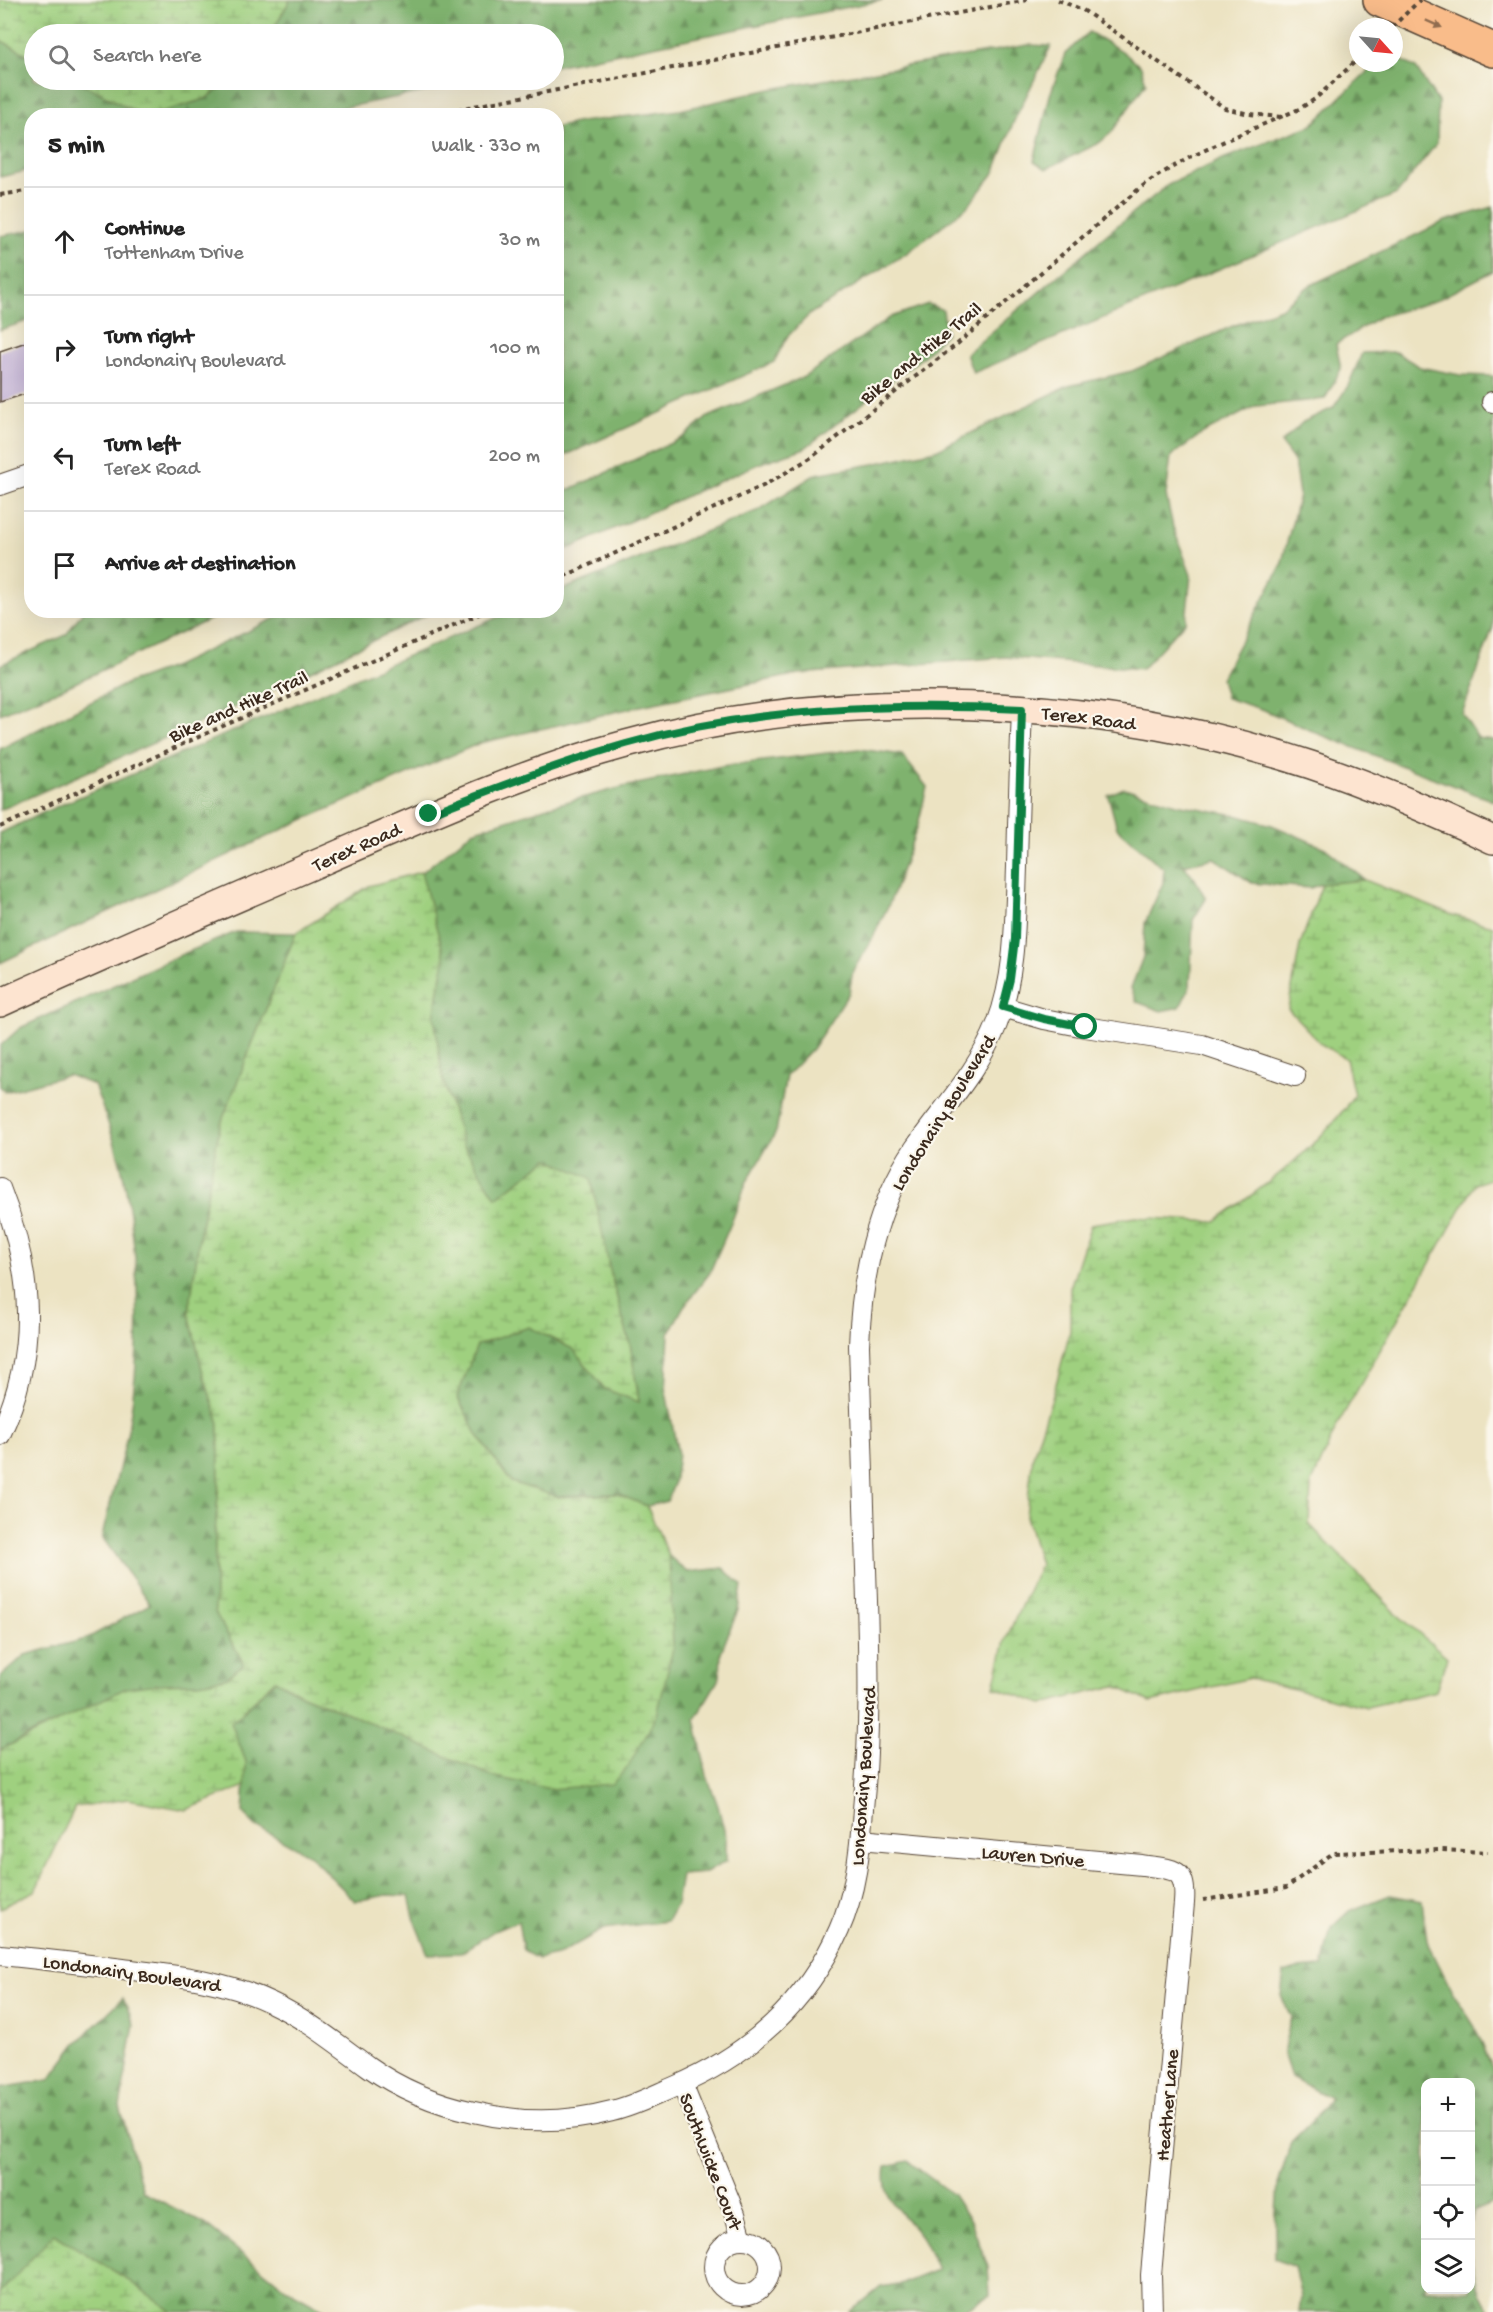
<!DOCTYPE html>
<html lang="en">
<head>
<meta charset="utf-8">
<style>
	:root { --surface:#fff; --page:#f2f2f2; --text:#222; --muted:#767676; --line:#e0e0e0 }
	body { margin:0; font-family:"Gochi Hand",sans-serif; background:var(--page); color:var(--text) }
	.controls { position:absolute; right:18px; bottom:18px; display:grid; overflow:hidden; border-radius:12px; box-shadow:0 6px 24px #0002 }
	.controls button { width:54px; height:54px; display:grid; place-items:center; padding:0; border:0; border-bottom:2px solid var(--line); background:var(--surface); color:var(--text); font:30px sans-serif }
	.compass { position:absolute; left:1349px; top:18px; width:54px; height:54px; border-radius:50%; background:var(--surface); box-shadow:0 6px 24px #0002; rotate:117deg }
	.stop { position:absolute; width:18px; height:18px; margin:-14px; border:4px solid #0b8043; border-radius:50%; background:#fff }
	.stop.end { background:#0b8043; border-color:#fff; box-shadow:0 2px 6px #0008 }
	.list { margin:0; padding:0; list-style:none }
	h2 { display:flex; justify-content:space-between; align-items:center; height:78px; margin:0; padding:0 24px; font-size:26px }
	h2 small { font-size:20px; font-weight:400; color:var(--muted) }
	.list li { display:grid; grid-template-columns:39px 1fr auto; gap:18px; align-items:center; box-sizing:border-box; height:108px; padding:0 24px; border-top:2px solid var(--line) }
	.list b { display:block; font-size:22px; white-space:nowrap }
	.list p { margin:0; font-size:20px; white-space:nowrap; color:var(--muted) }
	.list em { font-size:20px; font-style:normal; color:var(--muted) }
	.icon { flex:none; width:33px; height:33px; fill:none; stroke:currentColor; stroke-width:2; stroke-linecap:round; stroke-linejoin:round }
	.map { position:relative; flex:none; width:1493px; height:2312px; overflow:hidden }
	.search { position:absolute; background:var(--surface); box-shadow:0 6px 24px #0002; left:24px; top:24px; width:540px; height:66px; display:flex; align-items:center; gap:15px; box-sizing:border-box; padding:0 21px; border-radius:33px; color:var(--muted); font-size:22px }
	.panel { position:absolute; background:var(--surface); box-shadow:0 6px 24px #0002; left:24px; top:108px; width:540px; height:510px; border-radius:24px }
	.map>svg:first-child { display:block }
	.forest { fill:url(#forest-firs); stroke:#5d6e46; stroke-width:1.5 }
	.wetland { fill:url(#wetland-marsh); stroke:#6d7d4e; stroke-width:1.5 }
	.building { fill:#bfadd6 }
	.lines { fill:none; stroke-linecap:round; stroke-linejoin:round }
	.minor-casing { stroke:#564637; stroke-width:22 }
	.secondary-casing { stroke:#564637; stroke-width:30 }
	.motorway-casing { stroke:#564637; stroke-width:36 }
	.path { stroke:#564637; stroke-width:4; stroke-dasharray:4.5 4.5; stroke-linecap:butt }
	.minor { stroke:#fff; stroke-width:20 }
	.secondary { stroke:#fde4d0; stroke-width:27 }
	.motorway { stroke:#f9bc8a; stroke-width:33 }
	.path-bridge { stroke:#564637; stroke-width:4; stroke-dasharray:4.5 4.5; stroke-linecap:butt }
	.oneway { fill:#906c4f }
	.route { stroke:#0b8043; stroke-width:8 }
	.labels { text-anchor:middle; stroke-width:4.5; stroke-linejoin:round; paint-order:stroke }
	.street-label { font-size:20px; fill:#3b2a1e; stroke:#fbf7ec }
</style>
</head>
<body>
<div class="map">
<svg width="1493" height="2312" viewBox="0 0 1493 2312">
	<defs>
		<pattern id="forest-firs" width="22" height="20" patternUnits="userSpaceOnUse" patternTransform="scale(1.5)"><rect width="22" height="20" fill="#7fb26e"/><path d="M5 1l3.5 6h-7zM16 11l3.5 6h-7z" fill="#69915a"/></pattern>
		<pattern id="wetland-marsh" width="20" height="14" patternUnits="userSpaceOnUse" patternTransform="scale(1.5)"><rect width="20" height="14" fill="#9fd07f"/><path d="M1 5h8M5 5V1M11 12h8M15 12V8" fill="none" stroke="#83a967"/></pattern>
	</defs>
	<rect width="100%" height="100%" fill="#fbf7ec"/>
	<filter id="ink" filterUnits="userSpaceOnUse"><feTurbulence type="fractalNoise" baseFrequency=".0167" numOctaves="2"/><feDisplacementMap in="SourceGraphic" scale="12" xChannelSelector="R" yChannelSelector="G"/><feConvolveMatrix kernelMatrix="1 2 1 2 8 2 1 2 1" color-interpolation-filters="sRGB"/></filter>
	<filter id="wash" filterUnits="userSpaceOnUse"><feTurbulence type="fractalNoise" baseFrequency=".008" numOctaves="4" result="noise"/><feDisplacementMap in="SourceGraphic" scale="24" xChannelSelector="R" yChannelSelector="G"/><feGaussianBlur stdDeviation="1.35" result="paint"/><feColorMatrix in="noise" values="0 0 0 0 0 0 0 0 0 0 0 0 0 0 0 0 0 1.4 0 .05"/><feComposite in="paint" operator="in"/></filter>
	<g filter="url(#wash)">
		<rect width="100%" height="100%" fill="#ece3c2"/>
		<g class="forest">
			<path d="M 290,0 L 883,0 L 554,66 L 554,34 L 270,34 Z"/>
			<path d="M 1089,32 L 1122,51 L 1141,67 L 1146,83 L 1111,133 L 1099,143 L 1046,169 L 1034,161 L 1050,95 L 1065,54 Z"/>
			<path d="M 0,40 L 34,58 L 34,80 L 75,80 L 142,115 L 32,116 L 31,170 L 0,177 Z"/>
			<path d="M 1028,45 L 1051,46 L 1014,121 L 994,173 L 967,207 L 907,253 L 810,314 L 787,337 L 774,362 L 557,459 L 557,127 L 580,122 L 680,110 L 771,89 Z"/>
			<path d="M 1398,58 L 1416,68 L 1438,102 L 1437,143 L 1397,194 L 973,373 L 966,354 L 1113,229 L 1168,185 L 1225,158 L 1312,125 L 1374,65 L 1394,63 L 1394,59 Z"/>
			<path d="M 232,80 L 486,80 L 305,115 L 148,116 L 205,99 Z"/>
			<path d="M 1493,207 L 1493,271 L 1435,301 L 1379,317 L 1336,344 L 1341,369 L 1325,399 L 1256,406 L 1203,433 L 1171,456 L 1166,495 L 1173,527 L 1191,575 L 1186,621 L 1142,669 L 1005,657 L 799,674 L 645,705 L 480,743 L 296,823 L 0,963 L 0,833 L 49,810 L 512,611 L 556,610 L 557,592 L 759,510 L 816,474 L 873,464 L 936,450 L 1068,386 L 1132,371 L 1233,326 L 1281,308 L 1309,286 L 1445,221 Z"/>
			<path d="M 31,230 L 31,320 L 0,330 L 0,236 Z"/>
			<path d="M 928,304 L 943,310 L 946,333 L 923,357 L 805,448 L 758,464 L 557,554 L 557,495 L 682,438 L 708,417 L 804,377 L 891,317 Z"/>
			<path d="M 1395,352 L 1420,367 L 1460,375 L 1493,376 L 1493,627 L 1462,714 L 1478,738 L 1493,740 L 1493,801 L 1319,734 L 1264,710 L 1226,698 L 1221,678 L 1281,566 L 1292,523 L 1299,495 L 1294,461 L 1281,443 L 1303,422 L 1333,408 L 1348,386 L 1362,353 Z"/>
			<path d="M 292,610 L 434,611 L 245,703 L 0,810 L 0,749 L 128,683 L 175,666 Z"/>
			<path d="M 83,611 L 83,610 L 228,611 L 62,689 L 0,714 L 0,665 L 66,635 Z"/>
			<path d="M 859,749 L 902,755 L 927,787 L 918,825 L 890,902 L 868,947 L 853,970 L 849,993 L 812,1049 L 786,1076 L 776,1132 L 746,1183 L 732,1221 L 709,1274 L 684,1306 L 669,1333 L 666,1392 L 678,1454 L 674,1484 L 667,1501 L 647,1506 L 617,1494 L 553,1496 L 511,1482 L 478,1436 L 457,1396 L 477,1345 L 529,1327 L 573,1349 L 605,1389 L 639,1401 L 630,1344 L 612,1280 L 548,1159 L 496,1198 L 463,1145 L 442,1076 L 434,1015 L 445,959 L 421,873 L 473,831 L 551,806 L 623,787 L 722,766 Z"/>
			<path d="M 1124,788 L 1176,804 L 1235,815 L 1272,825 L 1325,848 L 1365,880 L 1322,884 L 1310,888 L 1252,883 L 1214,858 L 1183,865 L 1194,877 L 1206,899 L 1193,920 L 1190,986 L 1180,1007 L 1161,1011 L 1137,1002 L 1131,988 L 1143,957 L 1145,923 L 1163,883 L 1164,869 L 1117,828 L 1108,795 Z"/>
			<path d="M 236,932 L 296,933 L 220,1126 L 200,1232 L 189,1313 L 203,1373 L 219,1423 L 219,1483 L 215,1535 L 215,1612 L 244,1664 L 226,1678 L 199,1683 L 159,1684 L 78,1713 L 37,1731 L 0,1750 L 0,1677 L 25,1655 L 86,1639 L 150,1604 L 102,1537 C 110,1501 121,1466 128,1430 C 142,1351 140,1268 126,1190 C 120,1154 107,1119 94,1085 L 68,1075 L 5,1092 L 0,1086 L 0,1046 L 20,1028 L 178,956 Z"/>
			<path d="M 669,1556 L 687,1572 L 723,1568 L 742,1586 L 738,1610 L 721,1652 L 720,1677 L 695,1719 L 707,1776 L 718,1806 L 726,1838 L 726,1861 L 706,1873 L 681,1875 L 676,1905 L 667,1921 L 604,1929 L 557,1955 L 538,1959 L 523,1951 L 518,1921 L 494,1931 L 461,1953 L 428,1954 L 416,1925 L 409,1896 L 387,1895 L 355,1901 L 308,1854 L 256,1826 L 243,1813 L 246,1762 L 231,1723 L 275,1680 L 307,1697 L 348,1713 L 673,1648 Z"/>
			<path d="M 1390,1895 L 1422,1901 L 1427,1941 L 1452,1991 L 1475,2027 L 1493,2070 L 1493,2203 L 1474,2211 L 1471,2222 L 1470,2082 L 1426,2082 L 1426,2290 L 1470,2290 L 1471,2255 L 1480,2293 L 1490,2312 L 1299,2312 L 1301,2296 L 1294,2267 L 1275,2259 L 1275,2226 L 1278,2185 L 1291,2142 L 1315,2118 L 1330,2098 L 1291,2077 L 1283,2053 L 1291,2017 L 1281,1996 L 1284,1973 L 1297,1969 L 1322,1967 L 1331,1928 L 1349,1911 Z"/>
			<path d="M 123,1998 L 134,2024 L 120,2107 L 143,2192 L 203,2223 L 288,2290 L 328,2312 L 173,2312 L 122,2276 L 9,2284 L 0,2293 L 0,2088 L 49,2080 L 76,2044 Z"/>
			<path d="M 908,2161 L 953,2195 L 972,2224 L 988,2267 L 990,2295 L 962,2311 L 955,2312 L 850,2312 L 881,2287 L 904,2283 L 937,2270 C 932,2258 926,2242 917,2232 C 898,2208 881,2200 886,2166 Z"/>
		</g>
		<g class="wetland">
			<path d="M 0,0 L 290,0 L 270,34 L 34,34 L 34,58 L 0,40 Z"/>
			<path d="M 75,80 L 232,80 L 205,99 L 148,116 L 142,115 Z"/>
			<path d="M 421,872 L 445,959 L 434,1015 L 442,1076 L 463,1145 L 496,1198 L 548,1159 L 591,1178 L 612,1280 L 630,1344 L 639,1402 L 605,1389 L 573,1349 L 529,1327 L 477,1345 L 457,1397 L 478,1436 L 511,1482 L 558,1497 L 617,1494 L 647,1506 L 669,1556 L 673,1648 L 657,1715 L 629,1765 L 612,1784 L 550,1789 L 491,1776 L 348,1713 L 307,1697 L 275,1680 L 231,1723 L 246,1762 L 245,1786 L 186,1810 L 128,1799 L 75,1807 L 35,1891 L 0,1908 L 0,1750 L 126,1688 L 159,1684 L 199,1683 L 226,1678 L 244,1664 L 215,1612 L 215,1535 L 219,1483 L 219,1423 L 203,1373 L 189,1313 L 200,1232 L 220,1126 L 296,933 L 369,886 Z"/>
			<path d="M 1365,880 L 1452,915 L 1493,926 L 1493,1178 L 1475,1184 L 1338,1424 L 1311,1485 L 1309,1524 L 1399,1616 L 1447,1657 L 1436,1691 L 1367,1707 L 1250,1678 L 1150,1702 L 1115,1686 L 1042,1704 L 994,1687 L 1005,1641 L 1040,1565 L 1026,1516 L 1033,1456 L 1054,1392 L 1070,1331 L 1070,1288 L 1091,1224 L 1135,1217 L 1214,1222 C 1265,1186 1320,1147 1354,1095 L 1346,1059 L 1321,1044 L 1288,1009 L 1300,945 L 1322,884 Z"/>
			<path d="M 54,2234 L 122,2276 L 173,2312 L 0,2312 L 0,2293 Z"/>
		</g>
		<g id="blocks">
			<path class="building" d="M 32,340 L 32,392 L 0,402 L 0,351 Z"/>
		</g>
	</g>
	<g filter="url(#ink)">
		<use href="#blocks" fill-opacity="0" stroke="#564637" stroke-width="1.5"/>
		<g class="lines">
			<defs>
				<g id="minor">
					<path d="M 1492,402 L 1493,402"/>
					<path d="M 0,485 L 32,474"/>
					<path d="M 1003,1007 L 1044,1019 L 1085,1027 L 1202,1045 L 1295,1076"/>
					<path d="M 0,1188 C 33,1271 39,1352 0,1435"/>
					<path d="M 861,1839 L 1142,1865 C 1173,1870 1187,1866 1184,1903 L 1151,2275 L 1152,2312"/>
					<path d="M 0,1955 C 41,1959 82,1964 123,1969 C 174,1975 225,1980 272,2003 C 308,2020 337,2044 369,2067 C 400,2089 437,2104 474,2112 C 519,2123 567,2123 612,2111 C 634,2106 655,2095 676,2086 C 749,2055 807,2003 839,1930 C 856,1892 860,1850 863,1809 C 870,1738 869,1672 867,1601 C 864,1516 862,1431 859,1346 C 861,1279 876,1205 915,1148 C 943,1108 979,1070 997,1024 C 1016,974 1015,920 1017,867 C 1018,814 1020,762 1022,709"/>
					<path d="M 682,2084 L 735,2214 L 742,2239"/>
					<circle cx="742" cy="2267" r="28"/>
				</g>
				<path id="secondary" d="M 0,1003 C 108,954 216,907 325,860 C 424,817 522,772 626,744 C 842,684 1099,695 1311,765 C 1373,786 1434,812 1493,840"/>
				<path id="motorway" d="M 1380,0 L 1493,50"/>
			</defs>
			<use href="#minor" class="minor-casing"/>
			<use href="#secondary" class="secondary-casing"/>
			<use href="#motorway" class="motorway-casing"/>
			<g class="path">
				<path d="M 1058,0 L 1083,10 L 1225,108 L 1249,114 L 1281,117"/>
				<path d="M 422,116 L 1027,0"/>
				<path d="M 0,195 L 32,190"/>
				<path d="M 556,580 L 763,486 L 812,457 L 956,345 L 1140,188 C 1188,153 1245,133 1299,109 L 1315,99 L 1358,59"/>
				<path d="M 0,827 L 214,730 L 488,610"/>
				<path d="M 1203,1900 L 1286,1888 L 1333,1853 L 1441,1850 L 1488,1852"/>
			</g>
			<use href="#minor" class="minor"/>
			<use href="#secondary" class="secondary"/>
			<use href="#motorway" class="motorway"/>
			<path class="path-bridge" d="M 1392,27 L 1420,0"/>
		</g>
		<defs><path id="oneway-solid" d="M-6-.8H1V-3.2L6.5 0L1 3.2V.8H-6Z" transform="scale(1.5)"/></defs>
		<use class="oneway" href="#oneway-solid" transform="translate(1434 24) rotate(24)"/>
	</g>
	<g class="lines" filter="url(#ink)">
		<path class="route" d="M 429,814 C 494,788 559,763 626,744 C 754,707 889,703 1022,709 L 1015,939 L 1010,979 L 1003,1007 L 1044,1019 L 1085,1027"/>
	</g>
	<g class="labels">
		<g class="street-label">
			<text transform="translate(920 352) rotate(-39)" y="7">Bike and Hike Trail</text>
			<text transform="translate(238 705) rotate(-24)" y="7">Bike and Hike Trail</text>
			<text transform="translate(1089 717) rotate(7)" y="7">Terex Road</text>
			<text transform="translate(356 846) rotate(-24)" y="7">Terex Road</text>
			<text transform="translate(942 1112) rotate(-58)" y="7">Londonairy Boulevard</text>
			<text transform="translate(862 1776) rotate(-86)" y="7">Londonairy Boulevard</text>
			<text transform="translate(1033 1855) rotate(5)" y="7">Lauren Drive</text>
			<text transform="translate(132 1972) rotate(8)" y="7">Londonairy Boulevard</text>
			<text transform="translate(1166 2105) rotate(-85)" y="7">Heather Lane</text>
			<text transform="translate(712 2161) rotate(69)" y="7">Southwicke Court</text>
		</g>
	</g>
</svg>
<div class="controls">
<button>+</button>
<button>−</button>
<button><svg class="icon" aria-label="locate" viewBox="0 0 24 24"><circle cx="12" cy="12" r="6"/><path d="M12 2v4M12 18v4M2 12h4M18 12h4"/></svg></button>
<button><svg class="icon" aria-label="layers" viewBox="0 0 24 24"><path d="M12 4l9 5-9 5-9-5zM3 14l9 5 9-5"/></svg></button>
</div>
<svg class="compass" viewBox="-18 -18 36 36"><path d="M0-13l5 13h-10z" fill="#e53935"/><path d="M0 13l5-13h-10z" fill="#767676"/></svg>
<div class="stop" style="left:1085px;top:1027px"></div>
<div class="stop end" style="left:429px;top:814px"></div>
<div class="search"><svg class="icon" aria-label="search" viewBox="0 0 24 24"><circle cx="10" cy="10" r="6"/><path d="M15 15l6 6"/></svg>Search here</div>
<section class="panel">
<h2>5 min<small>Walk · 330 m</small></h2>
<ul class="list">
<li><svg class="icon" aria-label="ahead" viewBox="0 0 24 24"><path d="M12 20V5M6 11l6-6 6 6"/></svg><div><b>Continue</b><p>Tottenham Drive</p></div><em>30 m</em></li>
<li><svg class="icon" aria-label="right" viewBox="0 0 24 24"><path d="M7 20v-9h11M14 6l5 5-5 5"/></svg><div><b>Turn right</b><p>Londonairy Boulevard</p></div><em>100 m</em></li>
<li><svg class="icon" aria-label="left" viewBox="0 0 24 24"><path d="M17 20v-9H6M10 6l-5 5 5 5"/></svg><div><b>Turn left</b><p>Terex Road</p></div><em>200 m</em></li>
<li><svg class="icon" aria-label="arrive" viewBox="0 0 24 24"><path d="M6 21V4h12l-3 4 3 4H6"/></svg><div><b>Arrive at destination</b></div></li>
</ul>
</section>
</div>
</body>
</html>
